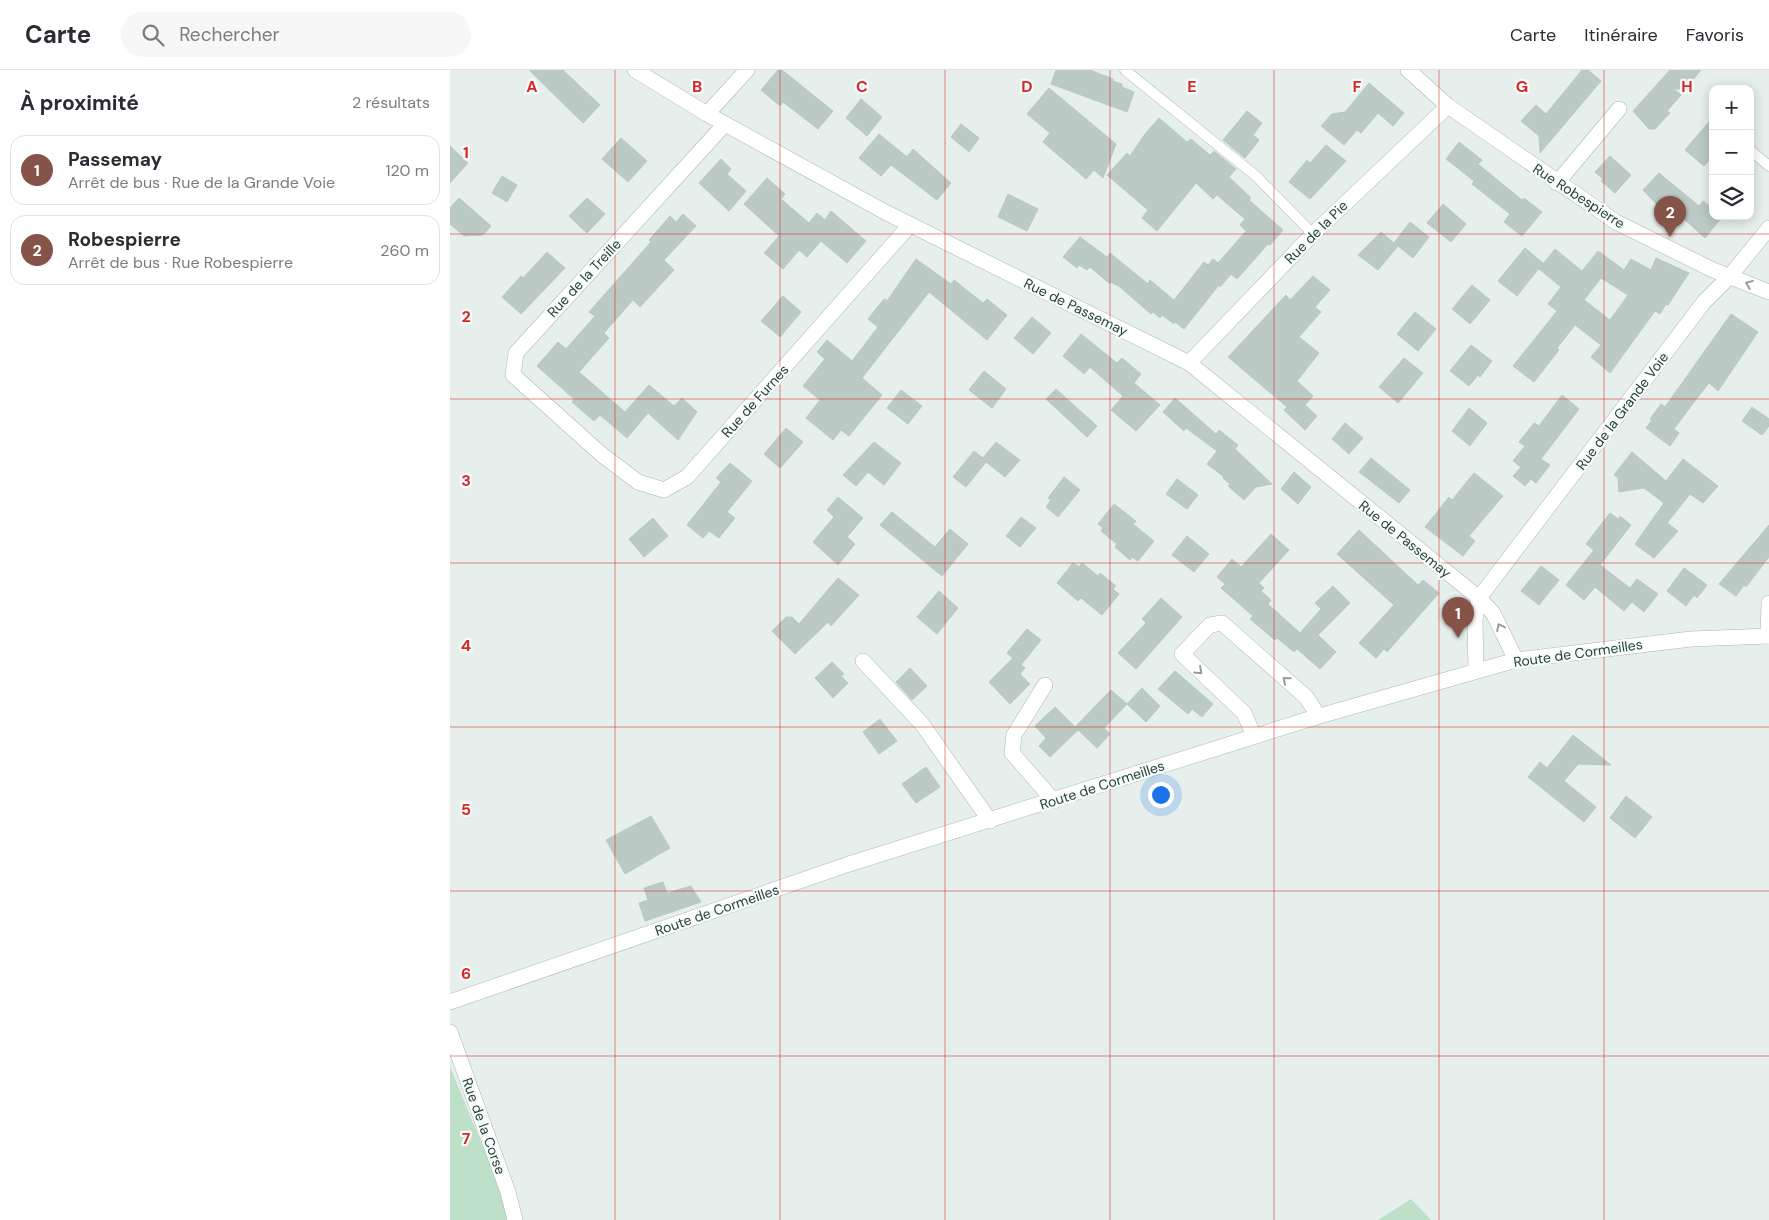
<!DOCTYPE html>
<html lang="fr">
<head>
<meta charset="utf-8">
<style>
	:root { --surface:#fff; --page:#f7f7f7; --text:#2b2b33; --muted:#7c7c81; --line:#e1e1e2; --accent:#855347 }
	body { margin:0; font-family:"DM Sans",sans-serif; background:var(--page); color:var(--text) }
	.controls { position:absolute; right:15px; top:15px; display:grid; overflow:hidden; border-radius:10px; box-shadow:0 2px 12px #0003 }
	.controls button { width:45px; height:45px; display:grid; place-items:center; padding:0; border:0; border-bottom:1px solid var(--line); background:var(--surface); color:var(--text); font:25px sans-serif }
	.you { position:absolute; left:710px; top:724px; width:18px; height:18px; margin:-12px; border:4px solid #fff; border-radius:50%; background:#1a73e8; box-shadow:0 0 0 8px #1a73e833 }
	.badge { display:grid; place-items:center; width:32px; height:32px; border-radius:50%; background:var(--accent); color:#fff; font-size:16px; font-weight:700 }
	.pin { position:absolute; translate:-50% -41px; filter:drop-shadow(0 1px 2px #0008) }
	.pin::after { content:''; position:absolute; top:26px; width:18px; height:15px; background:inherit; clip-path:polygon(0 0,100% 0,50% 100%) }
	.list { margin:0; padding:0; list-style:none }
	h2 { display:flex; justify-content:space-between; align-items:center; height:65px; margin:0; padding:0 20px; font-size:21px }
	h2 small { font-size:16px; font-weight:400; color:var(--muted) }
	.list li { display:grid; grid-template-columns:32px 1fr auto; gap:15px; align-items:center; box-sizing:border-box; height:70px; margin:0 10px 10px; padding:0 10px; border:1px solid var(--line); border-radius:15px }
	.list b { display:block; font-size:19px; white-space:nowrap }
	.list p { margin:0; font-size:16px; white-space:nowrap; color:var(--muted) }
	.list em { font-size:16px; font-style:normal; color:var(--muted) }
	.icon { flex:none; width:28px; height:28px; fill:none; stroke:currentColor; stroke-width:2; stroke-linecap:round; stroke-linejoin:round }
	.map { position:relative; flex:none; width:1319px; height:1150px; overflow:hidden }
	header { display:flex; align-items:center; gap:30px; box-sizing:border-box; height:70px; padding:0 25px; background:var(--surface); border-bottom:1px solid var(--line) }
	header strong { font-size:24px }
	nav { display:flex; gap:28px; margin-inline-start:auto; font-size:18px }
	.search { width:350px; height:45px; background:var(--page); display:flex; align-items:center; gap:12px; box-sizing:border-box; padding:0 18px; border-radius:28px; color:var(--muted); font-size:19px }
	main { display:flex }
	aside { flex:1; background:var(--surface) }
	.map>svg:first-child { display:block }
	.green { fill:#bfe0c8 }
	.building { fill:#bbcac4; stroke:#b8c9c2; fill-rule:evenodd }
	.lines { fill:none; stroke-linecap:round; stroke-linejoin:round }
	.lane-casing { stroke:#a8b8b2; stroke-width:11 }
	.street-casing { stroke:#a8b8b2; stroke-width:16 }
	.secondary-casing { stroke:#a4bbb3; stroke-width:16 }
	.lane { stroke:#fff; stroke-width:10 }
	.street { stroke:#fff; stroke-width:15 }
	.secondary { stroke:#fff; stroke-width:15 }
	.oneway { stroke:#92a09c }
	.grid { fill:none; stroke:#d62828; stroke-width:1; stroke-opacity:0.55 }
	.labels { text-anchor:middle; stroke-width:4.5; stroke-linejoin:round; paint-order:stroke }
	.street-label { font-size:14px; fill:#24423a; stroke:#f7fbf9 }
	.grid-label { font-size:16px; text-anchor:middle; font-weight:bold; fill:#d62828; stroke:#f7fbf9; stroke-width:4.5; stroke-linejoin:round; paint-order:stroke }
</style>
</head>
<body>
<header>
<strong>Carte</strong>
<div class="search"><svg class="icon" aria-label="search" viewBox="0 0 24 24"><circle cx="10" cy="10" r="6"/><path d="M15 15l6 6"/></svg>Rechercher</div>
<nav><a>Carte</a><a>Itinéraire</a><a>Favoris</a></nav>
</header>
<main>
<aside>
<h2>À proximité<small>2 résultats</small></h2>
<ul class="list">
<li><span class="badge">1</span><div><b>Passemay</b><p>Arrêt de bus · Rue de la Grande Voie</p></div><em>120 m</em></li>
<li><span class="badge">2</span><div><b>Robespierre</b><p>Arrêt de bus · Rue Robespierre</p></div><em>260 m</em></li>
</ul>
</aside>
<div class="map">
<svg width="1319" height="1150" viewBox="0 0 1319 1150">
	<rect width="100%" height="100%" fill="#e6efeb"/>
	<g class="green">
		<path d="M 0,997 L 60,1142 L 60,1150 L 0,1150 Z"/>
		<path d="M 961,1129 L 981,1150 L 928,1150 Z"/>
	</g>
	<g class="building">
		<path d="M 79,0 L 113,0 L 150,35 L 133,53 Z"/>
		<path d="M 328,0 L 332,0 L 383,41 L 368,59 L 333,32 L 330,36 L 311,20 Z"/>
		<path d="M 606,0 L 640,0 L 663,9 L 663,11 L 672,14 L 672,17 L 684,22 L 677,42 L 601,14 Z"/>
		<path d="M 1132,0 L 1138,0 L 1151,11 L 1090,83 L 1089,66 L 1071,51 L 1086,35 L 1096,44 Z"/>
		<path d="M 1220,0 L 1251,0 L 1235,19 L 1224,19 L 1231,25 L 1217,41 L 1220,43 L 1205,59 L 1199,59 L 1183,41 Z"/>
		<path d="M 919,13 L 954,43 L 943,56 L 928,43 L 911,63 L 907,60 L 894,75 L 871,56 L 882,44 L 895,42 Z"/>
		<path d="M 599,18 L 666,74 L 653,108 L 644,100 L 636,109 L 593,72 L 600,63 L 577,44 Z"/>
		<path d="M 411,29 L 432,47 L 417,66 L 396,48 Z"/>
		<path d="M 797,41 L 812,53 L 803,65 L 809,70 L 795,88 L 773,70 Z"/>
		<path d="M 1263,47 L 1263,86 L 1254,96 L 1235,80 Z"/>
		<path d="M 709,48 L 737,72 L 741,69 L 760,85 L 764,81 L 786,99 L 779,107 L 801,128 L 799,130 L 833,160 L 820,175 L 818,174 L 787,209 L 781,204 L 770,217 L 769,215 L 734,259 L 725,252 L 724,254 L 712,245 L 710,248 L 703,242 L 701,244 L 670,217 L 661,212 L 660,214 L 640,197 L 637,200 L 629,195 L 627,198 L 613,187 L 630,167 L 657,187 L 660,183 L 698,214 L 700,210 L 724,230 L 754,192 L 758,195 L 763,189 L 768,193 L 796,161 L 790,155 L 795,149 L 767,125 L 763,129 L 746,113 L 707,161 L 692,148 L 698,140 L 657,105 L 677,83 L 680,86 L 695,64 Z"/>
		<path d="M 511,54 L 529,68 L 519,82 L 501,67 Z"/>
		<path d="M 429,64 L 457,87 L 463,79 L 501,113 L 487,130 L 441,95 L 431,106 L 409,88 Z"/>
		<path d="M 171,68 L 197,91 L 178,112 L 152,89 Z"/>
		<path d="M 1009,72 L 1032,90 L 1028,94 L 1072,130 L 1074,128 L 1092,142 L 1072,166 L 1054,152 L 1060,144 L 1022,114 L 1024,111 L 996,89 Z"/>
		<path d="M 876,75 L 896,91 L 860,129 L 839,112 L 857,90 L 860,93 Z"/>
		<path d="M 0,76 L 18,93 L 0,113 Z"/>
		<path d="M 1160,86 L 1181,105 L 1165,123 L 1151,111 L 1153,109 L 1145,102 Z"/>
		<path d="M 271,89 L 281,99 L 277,104 L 296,121 L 279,141 L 249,113 Z"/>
		<path d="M 1209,103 L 1249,136 L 1253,131 L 1263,139 L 1263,146 L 1272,147 L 1255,168 L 1222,138 L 1217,145 L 1193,120 Z"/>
		<path d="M 52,106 L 67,115 L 57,132 L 42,123 Z"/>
		<path d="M 317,108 L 335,124 L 331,129 L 359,153 L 367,143 L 375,150 L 381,141 L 416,171 L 397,193 L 371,171 L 357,187 L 349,180 L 333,199 L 314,183 L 329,166 L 294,134 Z"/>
		<path d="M 558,124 L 588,139 L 577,161 L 548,147 Z"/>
		<path d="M 9,128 L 41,156 L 33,165 L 14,166 L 0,154 L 0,138 Z"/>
		<path d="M 137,128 L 155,144 L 137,163 L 119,146 Z"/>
		<path d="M 993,134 L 1016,154 L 1001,172 L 977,153 Z"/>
		<path d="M 233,144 L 246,156 L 214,190 L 224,200 L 190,237 L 183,230 L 154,263 L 159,268 L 129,302 L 175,342 L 199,315 L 224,336 L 232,328 L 247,342 L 228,370 L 198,343 L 177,368 L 150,345 L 144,351 L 122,332 L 124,329 L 87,296 L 108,272 L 116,279 L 145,246 L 139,242 L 201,172 L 199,170 L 220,146 L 226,152 Z"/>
		<path d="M 960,152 L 979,167 L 963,188 L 948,176 L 928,200 L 908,185 L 931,162 L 944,173 Z"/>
		<path d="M 1075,178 L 1093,193 L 1067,226 L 1048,211 Z"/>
		<path d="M 1105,179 L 1132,201 L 1148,181 L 1174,200 L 1181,189 L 1201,200 L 1206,188 L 1239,203 L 1218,235 L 1216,234 L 1210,244 L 1205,241 L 1160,303 L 1141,287 L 1151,275 L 1125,255 L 1107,278 L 1109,280 L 1084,312 L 1063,296 L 1107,241 L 1098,234 L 1111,217 L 1089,199 ZM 1151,208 L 1178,225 L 1160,250 L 1134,230 Z"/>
		<path d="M 97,182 L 115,198 L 71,244 L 52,227 L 71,206 L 73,208 Z"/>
		<path d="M 466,189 L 501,214 L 504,210 L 533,233 L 537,229 L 557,245 L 537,270 L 479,222 L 412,308 L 432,325 L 399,366 L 391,360 L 383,370 L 356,348 L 370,330 L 353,316 L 375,289 L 367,282 L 377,270 L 402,291 L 428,257 L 418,249 L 434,229 L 437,231 Z"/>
		<path d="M 863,206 L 880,220 L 865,237 L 871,242 L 849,267 L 869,283 L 847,311 L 863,326 L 855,335 L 867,346 L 855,360 L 834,340 L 837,337 L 778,287 L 836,225 L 840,230 Z"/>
		<path d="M 1022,215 L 1040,230 L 1020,254 L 1002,239 Z"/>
		<path d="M 333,226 L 351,242 L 330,267 L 311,251 Z"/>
		<path d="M 965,242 L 986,259 L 968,281 L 947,264 Z"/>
		<path d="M 1281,244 L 1308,262 L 1268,321 L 1259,313 L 1244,332 L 1224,359 L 1229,363 L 1220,376 L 1196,358 L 1202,350 L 1200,349 L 1211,334 L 1215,337 Z"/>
		<path d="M 582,247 L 601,263 L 583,284 L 564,268 Z"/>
		<path d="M 631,264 L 667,293 L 672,288 L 691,304 L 684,313 L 710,335 L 686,361 L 661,340 L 673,326 L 640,297 L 634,304 L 613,286 Z"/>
		<path d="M 1021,275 L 1042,291 L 1030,307 L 1028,305 L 1019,316 L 1000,301 Z"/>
		<path d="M 954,288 L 973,303 L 948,333 L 929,317 Z"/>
		<path d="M 534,301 L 556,319 L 542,338 L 519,320 Z"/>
		<path d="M 606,319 L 647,356 L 637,367 L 596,329 Z"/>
		<path d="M 451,320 L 472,336 L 458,354 L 437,338 Z"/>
		<path d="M 1112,325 L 1129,339 L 1091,389 L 1100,395 L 1086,413 L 1081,409 L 1075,416 L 1063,406 L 1071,397 L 1063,391 L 1075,376 L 1069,372 L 1084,353 L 1089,356 Z"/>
		<path d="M 725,328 L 766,364 L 769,360 L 788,375 L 785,379 L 822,414 L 806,417 L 794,430 L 778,416 L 780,414 L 773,408 L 774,407 L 757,394 L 767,381 L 736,358 L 734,361 L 713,342 Z"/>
		<path d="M 1302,337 L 1319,349 L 1319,356 L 1312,365 L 1292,351 Z"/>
		<path d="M 1019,338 L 1037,353 L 1020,376 L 1002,361 Z"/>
		<path d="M 895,353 L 913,368 L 899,384 L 882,369 Z"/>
		<path d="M 336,358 L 353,372 L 330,398 L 314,384 Z"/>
		<path d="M 424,372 L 451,393 L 434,415 L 418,402 L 406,416 L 393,405 Z"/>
		<path d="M 546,372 L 570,390 L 555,407 L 536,392 L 516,417 L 503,407 L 524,381 L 533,388 Z"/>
		<path d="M 1182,382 L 1216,411 L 1233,389 L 1268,416 L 1253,433 L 1240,424 L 1217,453 L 1228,461 L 1204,488 L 1185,474 L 1214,433 L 1194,418 L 1169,422 L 1168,408 L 1164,405 Z"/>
		<path d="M 921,388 L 960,420 L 949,433 L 909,402 Z"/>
		<path d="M 280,393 L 302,411 L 277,442 L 285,448 L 269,468 L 259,461 L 253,468 L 237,455 L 271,412 L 266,408 Z"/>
		<path d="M 844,402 L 861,417 L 848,434 L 831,419 Z"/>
		<path d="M 1024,403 L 1053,426 L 1019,466 L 1025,471 L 1013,486 L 975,457 L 999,427 L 1002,430 Z"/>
		<path d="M 614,407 L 630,420 L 608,447 L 596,437 L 601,430 L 598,428 Z"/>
		<path d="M 727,409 L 748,425 L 737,439 L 716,424 Z"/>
		<path d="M 388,427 L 413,448 L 397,467 L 405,474 L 388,495 L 363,472 L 384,447 L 377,440 Z"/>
		<path d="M 664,434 L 686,451 L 683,454 L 704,471 L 688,491 L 682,487 L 680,490 L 665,477 L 667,474 L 651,461 L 653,458 L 648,454 Z"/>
		<path d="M 442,442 L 485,477 L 500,459 L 518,474 L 492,506 L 430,455 Z"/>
		<path d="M 1160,443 L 1168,449 L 1170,446 L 1181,455 L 1150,495 L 1180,518 L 1187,509 L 1208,524 L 1194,542 L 1182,532 L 1174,541 L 1145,517 L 1134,530 L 1116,515 L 1144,480 L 1136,474 Z"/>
		<path d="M 571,447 L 586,458 L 570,477 L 556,466 Z"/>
		<path d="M 203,448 L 218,466 L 194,487 L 179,469 Z"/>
		<path d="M 1319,455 L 1319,487 L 1296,517 L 1294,515 L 1286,526 L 1269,514 Z"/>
		<path d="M 909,460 L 968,515 L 973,510 L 989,523 L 937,582 L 934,579 L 926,588 L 909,573 L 944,535 L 887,484 Z"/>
		<path d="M 821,464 L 839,480 L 809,513 L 814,518 L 811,521 L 821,530 L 818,534 L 850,563 L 871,539 L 865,533 L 883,516 L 900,533 L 868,565 L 886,582 L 870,599 L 847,579 L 844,582 L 827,568 L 825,570 L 800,549 L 803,546 L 771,518 L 775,514 L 767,507 L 782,489 L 791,497 Z"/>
		<path d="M 737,466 L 759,484 L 744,502 L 722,485 Z"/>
		<path d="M 623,493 L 629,497 L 632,493 L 648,506 L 650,503 L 666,516 L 663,519 L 669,524 L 652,545 L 631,528 L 628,531 L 607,513 Z"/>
		<path d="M 1091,496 L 1109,510 L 1089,535 L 1071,521 Z"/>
		<path d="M 1234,498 L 1257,515 L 1247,528 L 1244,525 L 1236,536 L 1217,521 Z"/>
		<path d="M 388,508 L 409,525 L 381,556 L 378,552 L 345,584 L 322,561 L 336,547 L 342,547 L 349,554 Z"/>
		<path d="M 489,521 L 508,538 L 487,564 L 467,547 Z"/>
		<path d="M 711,528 L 732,547 L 686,599 L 668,583 L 696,553 L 692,549 Z"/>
		<path d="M 577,559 L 591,570 L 571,595 L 557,583 Z"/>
		<path d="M 563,588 L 575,598 L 570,604 L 580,614 L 560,634 L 539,612 Z"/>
		<path d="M 382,592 L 394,604 L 391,606 L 398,613 L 383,628 L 365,608 Z"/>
		<path d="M 460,598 L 477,616 L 462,630 L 446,612 Z"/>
		<path d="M 725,601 L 763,634 L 752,647 L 742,639 L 738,644 L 708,619 Z"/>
		<path d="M 692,618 L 710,636 L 696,652 L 677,634 Z"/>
		<path d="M 661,620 L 677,634 L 654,658 L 660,664 L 647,678 L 625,657 Z"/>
		<path d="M 605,637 L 628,660 L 600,687 L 589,676 L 596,668 L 585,656 Z"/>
		<path d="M 430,649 L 447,671 L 429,684 L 413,662 Z"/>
		<path d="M 1123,665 L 1161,695 L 1128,694 L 1114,711 L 1146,737 L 1134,752 L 1078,707 L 1090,692 L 1097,698 Z"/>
		<path d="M 476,697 L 490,717 L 466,733 L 452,714 Z"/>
		<path d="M 1176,726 L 1202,747 L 1185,768 L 1160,748 Z"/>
		<path d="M 201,746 L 220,778 L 175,804 L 156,770 Z"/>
		<path d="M 213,812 L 217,823 L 241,816 L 251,832 L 195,851 L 189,833 L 198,830 L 194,818 Z"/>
	</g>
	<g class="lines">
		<defs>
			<g id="lane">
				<path d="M 675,0 L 806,106 L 863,164"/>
				<path d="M 1300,80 L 1319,96"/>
			</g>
			<g id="street">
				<path d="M 185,0 L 257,44 L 435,142 L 739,293 L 1029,528 L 1043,543 L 1066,590"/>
				<path d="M 958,0 L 998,36 L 1166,152 L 1263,200 L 1319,222"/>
				<path d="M 257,44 L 297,0"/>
				<path d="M 275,54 L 66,283 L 63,305 L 151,384 L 188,412 L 214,420 L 237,407 L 460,155"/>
				<path d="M 1107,113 L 1169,39"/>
				<path d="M 739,293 L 863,164 L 998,36"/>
				<path d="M 1318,566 L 1319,533"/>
				<path d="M 413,591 L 472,654 L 540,751"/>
				<path d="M 1026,601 L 1025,549 L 1029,528 L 1254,232 L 1280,206 L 1319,158"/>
				<path d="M 595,615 L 564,665 L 562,683 L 604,731"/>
				<path d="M 804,666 L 794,643 L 732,584 L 760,555 L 772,553 L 856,627 L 864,639 L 866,647"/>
				<path d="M 0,962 L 58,1122 L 65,1150"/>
			</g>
			<path id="secondary" d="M 0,932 L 396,795 L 866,647 L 1066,590 L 1241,569 L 1319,566"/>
		</defs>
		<use href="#lane" class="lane-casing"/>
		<use href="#street" class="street-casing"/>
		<use href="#secondary" class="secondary-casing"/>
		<use href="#lane" class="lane"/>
		<use href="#street" class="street"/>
		<use href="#secondary" class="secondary"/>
	</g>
	<defs><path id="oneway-chevron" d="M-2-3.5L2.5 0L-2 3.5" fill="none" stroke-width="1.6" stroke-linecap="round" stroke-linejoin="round" transform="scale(1.25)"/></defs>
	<g class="oneway">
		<use href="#oneway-chevron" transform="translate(1299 214) rotate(-158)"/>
		<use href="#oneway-chevron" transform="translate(1050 557) rotate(-116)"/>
		<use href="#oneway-chevron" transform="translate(749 601) rotate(43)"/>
		<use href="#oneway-chevron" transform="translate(836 610) rotate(-139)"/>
	</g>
	<path class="grid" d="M 165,0 L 165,1150M 330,0 L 330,1150M 495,0 L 495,1150M 660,0 L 660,1150M 824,0 L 824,1150M 989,0 L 989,1150M 1154,0 L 1154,1150M 0,164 L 1319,164M 0,329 L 1319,329M 0,493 L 1319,493M 0,657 L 1319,657M 0,821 L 1319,821M 0,986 L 1319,986"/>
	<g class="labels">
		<g class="street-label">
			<text transform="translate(1129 126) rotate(33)" y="5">Rue Robespierre</text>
			<text transform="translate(866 162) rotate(-45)" y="5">Rue de la Pie</text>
			<text transform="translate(134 208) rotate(-47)" y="5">Rue de la Treille</text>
			<text transform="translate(626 237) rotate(26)" y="5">Rue de Passemay</text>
			<text transform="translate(305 331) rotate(-48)" y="5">Rue de Furnes</text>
			<text transform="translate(1172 341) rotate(-53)" y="5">Rue de la Grande Voie</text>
			<text transform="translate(955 469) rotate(39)" y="5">Rue de Passemay</text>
			<text transform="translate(1128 583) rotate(-8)" y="5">Route de Cormeilles</text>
			<text transform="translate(652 715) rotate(-18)" y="5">Route de Cormeilles</text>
			<text transform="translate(267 840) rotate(-19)" y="5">Route de Cormeilles</text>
			<text transform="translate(34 1056) rotate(70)" y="5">Rue de la Corse</text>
		</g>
	</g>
	<g class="grid-label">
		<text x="82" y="22">A</text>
		<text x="247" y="22">B</text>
		<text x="412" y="22">C</text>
		<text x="577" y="22">D</text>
		<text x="742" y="22">E</text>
		<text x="907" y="22">F</text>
		<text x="1072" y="22">G</text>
		<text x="1237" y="22">H</text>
		<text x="16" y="88">1</text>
		<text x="16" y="252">2</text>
		<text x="16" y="416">3</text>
		<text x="16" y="581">4</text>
		<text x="16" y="745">5</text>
		<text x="16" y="909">6</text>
		<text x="16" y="1074">7</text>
	</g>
</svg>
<div class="controls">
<button>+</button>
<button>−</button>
<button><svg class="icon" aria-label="layers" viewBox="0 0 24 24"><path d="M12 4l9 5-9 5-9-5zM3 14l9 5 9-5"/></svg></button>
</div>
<div class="you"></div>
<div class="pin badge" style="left:1008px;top:568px">1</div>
<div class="pin badge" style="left:1220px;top:167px">2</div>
</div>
</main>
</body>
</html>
